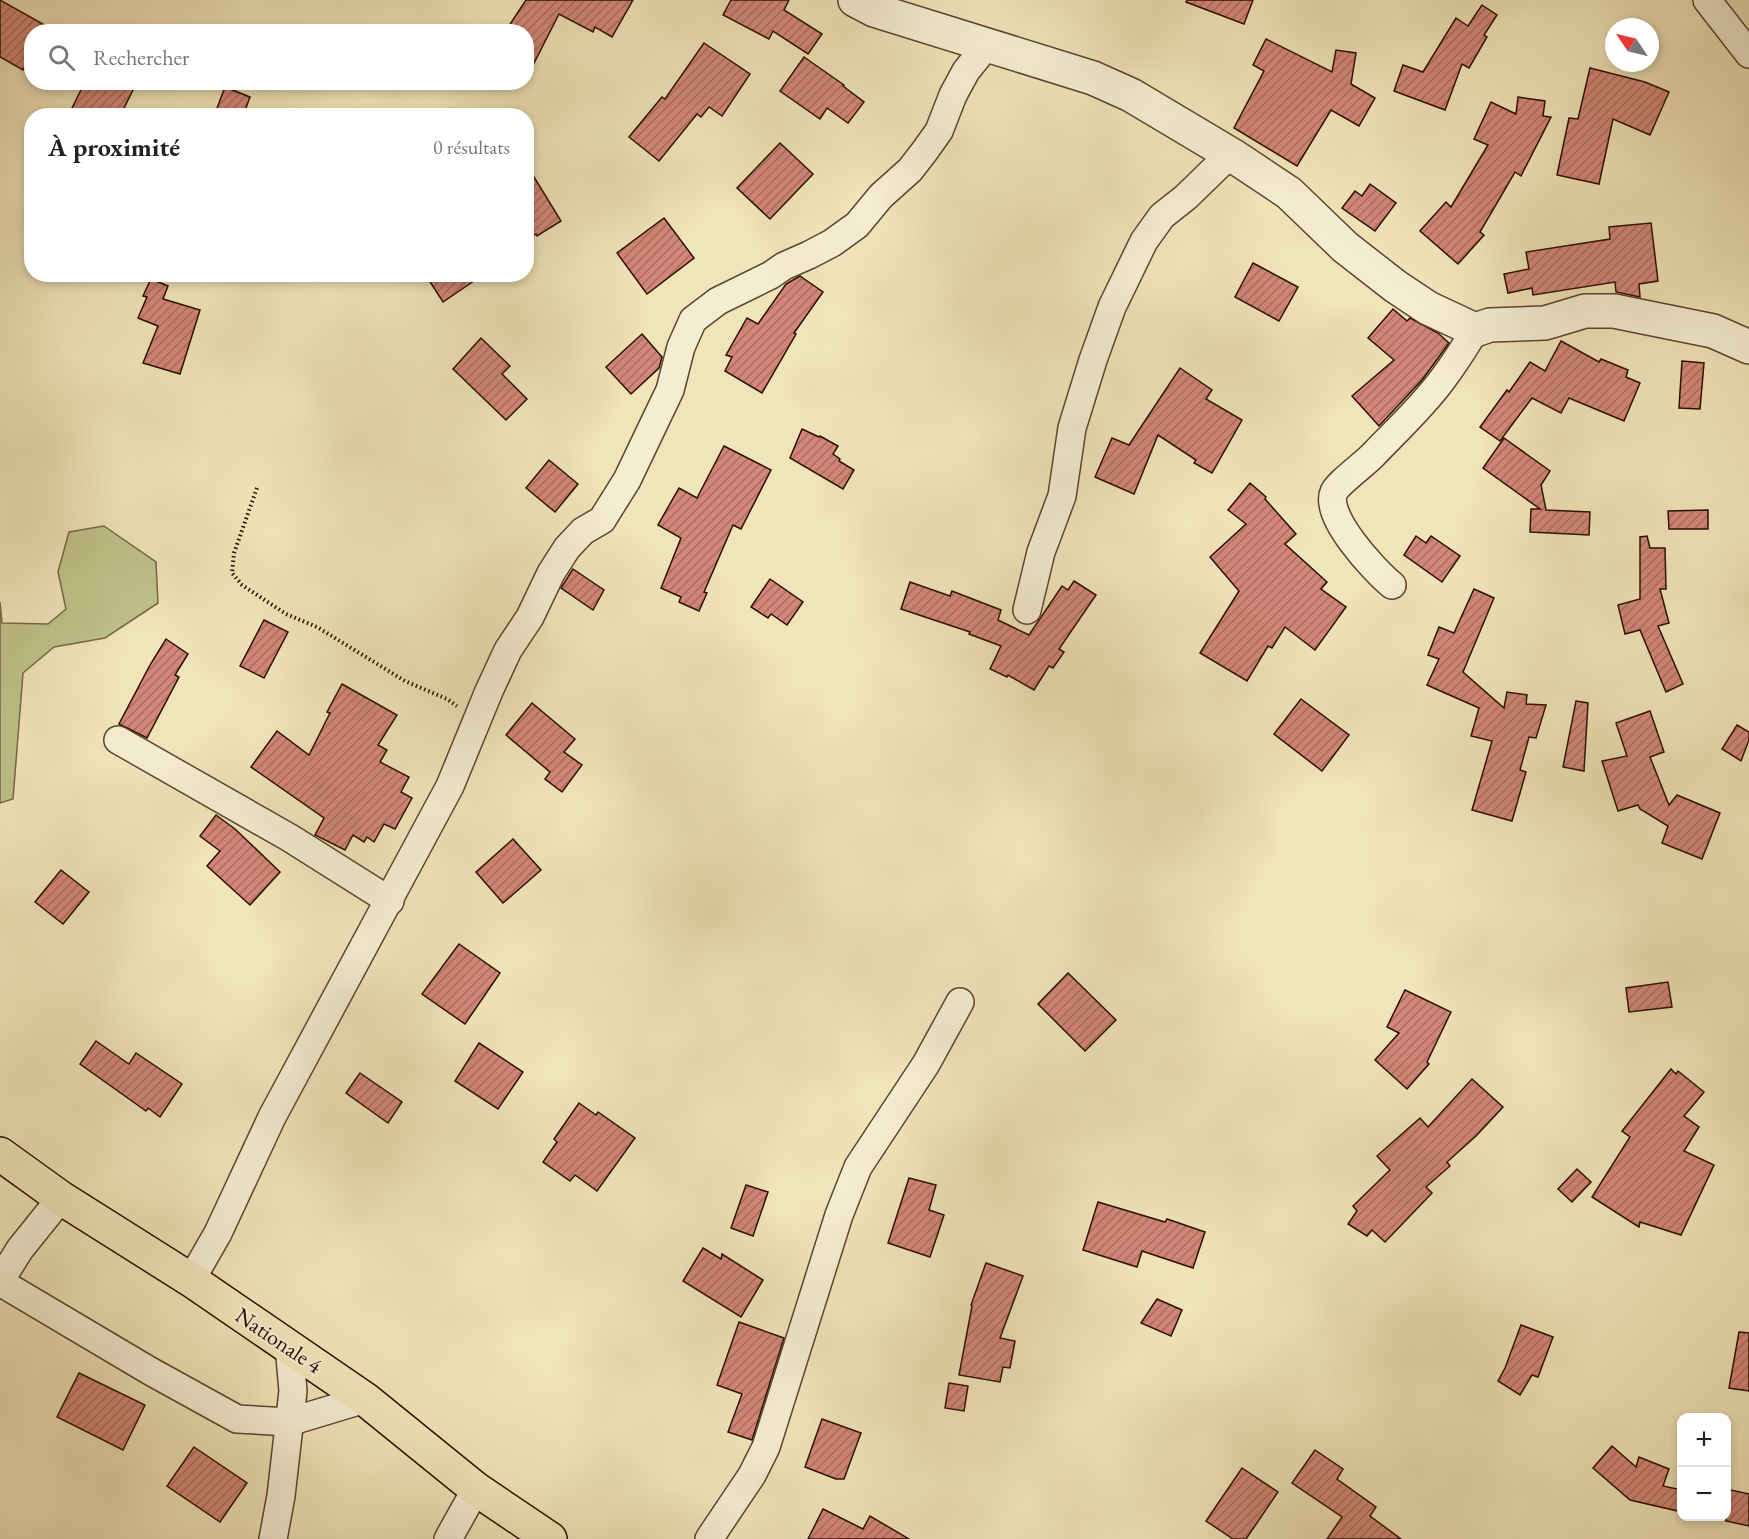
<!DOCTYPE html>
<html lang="fr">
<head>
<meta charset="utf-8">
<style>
	:root { --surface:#fff; --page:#f2f2f2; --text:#222; --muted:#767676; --line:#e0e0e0 }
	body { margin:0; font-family:"EB Garamond",serif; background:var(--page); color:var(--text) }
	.controls { position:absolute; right:18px; bottom:18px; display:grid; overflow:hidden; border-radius:12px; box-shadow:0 3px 9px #0003 }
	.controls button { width:54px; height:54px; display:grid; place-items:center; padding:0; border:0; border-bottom:2px solid var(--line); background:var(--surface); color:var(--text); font:30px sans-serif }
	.compass { position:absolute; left:1605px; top:18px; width:54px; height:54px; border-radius:50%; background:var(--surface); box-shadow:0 3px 9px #0003; rotate:305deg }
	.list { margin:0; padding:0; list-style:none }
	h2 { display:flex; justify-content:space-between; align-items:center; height:78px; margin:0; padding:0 24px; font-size:26px }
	h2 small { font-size:20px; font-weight:400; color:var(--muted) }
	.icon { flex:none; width:33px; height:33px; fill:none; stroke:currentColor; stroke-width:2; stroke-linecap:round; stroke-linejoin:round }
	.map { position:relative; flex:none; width:1749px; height:1539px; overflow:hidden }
	.search { position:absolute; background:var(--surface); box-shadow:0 3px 9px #0003; left:24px; top:24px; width:510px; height:66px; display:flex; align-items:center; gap:15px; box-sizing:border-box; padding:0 21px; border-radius:24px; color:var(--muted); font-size:22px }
	.panel { position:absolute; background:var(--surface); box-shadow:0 3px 9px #0003; left:24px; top:108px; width:510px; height:174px; border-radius:24px }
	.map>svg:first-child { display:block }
	.green { fill:#c0c28b; stroke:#766846; stroke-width:1.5 }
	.building { fill:url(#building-hatch); stroke:#2b0e01; stroke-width:1.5 }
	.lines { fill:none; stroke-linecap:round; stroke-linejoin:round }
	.minor-casing { stroke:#5c442f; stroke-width:30 }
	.tertiary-casing { stroke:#5c442f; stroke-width:36 }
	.trunk-casing { stroke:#2b0e01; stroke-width:36 }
	.path { stroke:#2b0e01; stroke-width:4; stroke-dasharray:1.5 3; stroke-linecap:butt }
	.minor { stroke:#f5edd2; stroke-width:27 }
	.tertiary { stroke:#f5edd2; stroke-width:33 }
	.trunk { stroke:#f0e4b9; stroke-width:33 }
	.labels { text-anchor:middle; stroke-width:4.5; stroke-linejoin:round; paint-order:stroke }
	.street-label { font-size:22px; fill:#2b0e01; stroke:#f5edd2 }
</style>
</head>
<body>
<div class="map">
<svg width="1749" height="1539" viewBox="0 0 1749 1539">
	<defs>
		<pattern id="building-hatch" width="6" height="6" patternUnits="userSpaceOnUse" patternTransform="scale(1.5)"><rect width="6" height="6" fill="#d28778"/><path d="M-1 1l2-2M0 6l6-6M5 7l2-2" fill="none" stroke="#ab6d60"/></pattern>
	</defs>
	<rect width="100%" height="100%" fill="#f0e4b9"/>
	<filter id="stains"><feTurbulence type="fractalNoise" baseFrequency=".00333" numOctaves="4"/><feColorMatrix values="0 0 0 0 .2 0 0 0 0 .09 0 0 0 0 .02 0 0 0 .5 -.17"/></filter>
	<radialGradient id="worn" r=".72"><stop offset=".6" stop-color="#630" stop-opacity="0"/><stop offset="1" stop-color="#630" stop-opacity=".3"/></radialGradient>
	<path class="green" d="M 104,526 L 156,562 L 158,603 L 105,638 L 54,647 L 23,673 L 13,799 L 0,803 L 0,602 L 2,623 L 48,624 L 66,609 L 58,572 L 69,532 Z"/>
	<g class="building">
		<path d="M 0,0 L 57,32 L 32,32 L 32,55 L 23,70 L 0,57 Z"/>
		<path d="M 526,0 L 633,0 L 612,37 L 595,27 L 593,32 L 559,14 L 526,79 L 526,32 L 505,32 Z"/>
		<path d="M 731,0 L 789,0 L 784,10 L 822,34 L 808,54 L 773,31 L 769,39 L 723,15 Z"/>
		<path d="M 1187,0 L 1253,0 L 1244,24 L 1186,2 Z"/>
		<path d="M 1482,5 L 1497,15 L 1484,35 L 1487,37 L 1469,68 L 1462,64 L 1445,110 L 1394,91 L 1403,65 L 1423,72 L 1456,18 L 1468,26 Z"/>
		<path d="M 1266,39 L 1332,72 L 1336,50 L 1356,53 L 1351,84 L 1375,98 L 1359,126 L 1331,110 L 1297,166 L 1234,128 L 1264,71 L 1253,65 Z"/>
		<path d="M 704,43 L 750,74 L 722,116 L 709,107 L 701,117 L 697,114 L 659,161 L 629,137 L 662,97 L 665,99 Z"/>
		<path d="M 804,57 L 844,85 L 843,86 L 864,102 L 848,123 L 827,108 L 820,119 L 780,91 Z"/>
		<path d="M 1590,68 L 1645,82 L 1669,92 L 1650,135 L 1613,119 L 1599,184 L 1557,175 L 1569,118 L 1578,119 Z"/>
		<path d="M 85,82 L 137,82 L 120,116 L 82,116 L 71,110 Z"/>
		<path d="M 225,87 L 250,97 L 243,116 L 214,116 Z"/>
		<path d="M 1518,97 L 1545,101 L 1543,116 L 1551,117 L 1521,176 L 1515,172 L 1480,232 L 1484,235 L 1458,264 L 1420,231 L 1446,202 L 1451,207 L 1488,145 L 1474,139 L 1491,102 L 1516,114 Z"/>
		<path d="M 780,143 L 813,174 L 770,219 L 737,188 Z"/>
		<path d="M 526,164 L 561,221 L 537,236 L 536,234 L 526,239 Z"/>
		<path d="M 1370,184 L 1396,203 L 1375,231 L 1342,208 L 1355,191 L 1362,196 Z"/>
		<path d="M 664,218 L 694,258 L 647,294 L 617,253 Z"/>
		<path d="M 1651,223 L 1658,281 L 1639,284 L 1640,297 L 1616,292 L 1615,282 L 1533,295 L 1532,288 L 1508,293 L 1504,274 L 1529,269 L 1526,252 L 1610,239 L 1609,227 Z"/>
		<path d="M 1253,263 L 1298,287 L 1279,321 L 1235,297 Z"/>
		<path d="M 425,274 L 484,274 L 443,302 Z"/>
		<path d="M 800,276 L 823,292 L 794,333 L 796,334 L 762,393 L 725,371 L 732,357 L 726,355 L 747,318 L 758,324 L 786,284 Z"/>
		<path d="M 151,279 L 168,286 L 163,299 L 200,310 L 180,374 L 143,363 L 158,326 L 138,318 L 147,297 L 143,296 Z"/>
		<path d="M 1393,309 L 1407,321 L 1410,318 L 1438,333 L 1449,343 L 1422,380 L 1379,426 L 1352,396 L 1394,360 L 1368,338 Z"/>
		<path d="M 642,334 L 662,357 L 659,368 L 631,394 L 606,367 Z"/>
		<path d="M 481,338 L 510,366 L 502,374 L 527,399 L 506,420 L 453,369 Z"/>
		<path d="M 1561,341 L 1599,362 L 1601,359 L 1628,370 L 1626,377 L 1640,383 L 1624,421 L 1569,398 L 1561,413 L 1532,398 L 1500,441 L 1480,427 L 1507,390 L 1509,392 L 1530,362 L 1545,371 Z"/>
		<path d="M 1682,361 L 1704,363 L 1700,409 L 1679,408 Z"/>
		<path d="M 1180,368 L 1212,390 L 1206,399 L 1242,420 L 1212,473 L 1194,463 L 1196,460 L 1158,435 L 1134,494 L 1095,477 L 1112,438 L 1129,445 Z"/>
		<path d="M 802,429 L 819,437 L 820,436 L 838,446 L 833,454 L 840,459 L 839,461 L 854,470 L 843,489 L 790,458 Z"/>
		<path d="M 1504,438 L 1550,471 L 1541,485 L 1546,510 L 1590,512 L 1589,535 L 1530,532 L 1531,509 L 1540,509 L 1483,468 Z"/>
		<path d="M 724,446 L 771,470 L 741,529 L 733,525 L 704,592 L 707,593 L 699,611 L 679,602 L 681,597 L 661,588 L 681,538 L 658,525 L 679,488 L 697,498 Z"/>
		<path d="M 549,460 L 578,484 L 555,512 L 526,488 Z"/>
		<path d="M 1250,483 L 1266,497 L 1265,499 L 1296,534 L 1285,544 L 1327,582 L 1321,589 L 1346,607 L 1315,650 L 1285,627 L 1272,648 L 1268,646 L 1247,681 L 1200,653 L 1239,591 L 1210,557 L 1246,524 L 1228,510 Z"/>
		<path d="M 1708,510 L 1708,529 L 1669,529 L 1668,511 Z"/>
		<path d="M 1416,536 L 1426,543 L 1431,536 L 1460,556 L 1442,582 L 1404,555 Z"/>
		<path d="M 1647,536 L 1650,548 L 1665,548 L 1666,589 L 1660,589 L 1669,623 L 1658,626 L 1683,684 L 1666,692 L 1640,630 L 1625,634 L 1618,605 L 1640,599 L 1640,537 Z"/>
		<path d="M 573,569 L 604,590 L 593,610 L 561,588 Z"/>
		<path d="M 770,579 L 803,602 L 787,625 L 771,614 L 768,618 L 751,607 Z"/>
		<path d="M 1074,581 L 1096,595 L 1059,649 L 1064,652 L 1053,668 L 1049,666 L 1034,690 L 1008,675 L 1007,677 L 990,669 L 1001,646 L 969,634 L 970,632 L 901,609 L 910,582 L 950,596 L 952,591 L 1001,610 L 998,620 L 1029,635 L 1062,586 L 1068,590 Z"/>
		<path d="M 1474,589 L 1494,598 L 1463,672 L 1504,708 L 1507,692 L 1527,695 L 1526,704 L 1546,705 L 1536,738 L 1529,737 L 1520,770 L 1526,772 L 1512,821 L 1472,810 L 1492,741 L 1471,736 L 1479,708 L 1427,685 L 1439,659 L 1428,655 L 1439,627 L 1454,633 Z"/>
		<path d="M 264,620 L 288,632 L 264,678 L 240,666 Z"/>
		<path d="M 166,639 L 188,654 L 175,675 L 179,677 L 147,738 L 119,724 L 150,665 Z"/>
		<path d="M 342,684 L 397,715 L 378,745 L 387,750 L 380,762 L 409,777 L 401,792 L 412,798 L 395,829 L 384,824 L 374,842 L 367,837 L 364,842 L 353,835 L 345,850 L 315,835 L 324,818 L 251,767 L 277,731 L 309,755 L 330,713 L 327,712 Z"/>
		<path d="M 1301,699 L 1349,735 L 1322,771 L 1274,734 Z"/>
		<path d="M 1576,701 L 1588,703 L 1584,771 L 1563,767 Z"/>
		<path d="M 532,703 L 575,739 L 564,752 L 582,765 L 562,792 L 545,779 L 550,772 L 506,735 Z"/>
		<path d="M 1650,711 L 1664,752 L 1650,757 L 1669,805 L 1677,795 L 1720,813 L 1702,859 L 1662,843 L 1668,826 L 1640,809 L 1638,805 L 1618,811 L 1602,761 L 1627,756 L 1616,723 Z"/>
		<path d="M 1737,725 L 1749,732 L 1749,740 L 1741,761 L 1722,749 Z"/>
		<path d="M 216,815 L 235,829 L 280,872 L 250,905 L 207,866 L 220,851 L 200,836 Z"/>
		<path d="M 513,839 L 541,870 L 503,903 L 476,872 Z"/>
		<path d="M 61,870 L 89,892 L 63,924 L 35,902 Z"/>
		<path d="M 459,944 L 500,973 L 465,1024 L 422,994 Z"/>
		<path d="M 1068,973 L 1116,1020 L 1085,1051 L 1038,1004 Z"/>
		<path d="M 1668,982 L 1672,1007 L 1629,1012 L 1626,988 Z"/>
		<path d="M 1405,990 L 1451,1012 L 1427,1062 L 1429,1064 L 1407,1089 L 1375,1060 L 1399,1033 L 1387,1027 Z"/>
		<path d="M 96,1041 L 129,1064 L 136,1053 L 182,1084 L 160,1117 L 148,1108 L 146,1111 L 80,1064 Z"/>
		<path d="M 479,1043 L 523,1072 L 498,1109 L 455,1081 Z"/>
		<path d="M 1671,1069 L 1676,1074 L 1678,1071 L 1704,1092 L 1684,1116 L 1699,1127 L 1684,1151 L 1714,1165 L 1681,1235 L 1640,1222 L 1639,1227 L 1592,1197 L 1630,1137 L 1622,1131 Z"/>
		<path d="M 360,1073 L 402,1102 L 388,1123 L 346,1093 Z"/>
		<path d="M 1472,1079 L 1503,1107 L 1476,1136 L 1447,1162 L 1450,1166 L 1426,1187 L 1432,1193 L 1385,1242 L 1372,1230 L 1367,1236 L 1348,1224 L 1357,1211 L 1353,1206 L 1390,1170 L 1377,1156 L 1420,1118 L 1428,1127 Z"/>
		<path d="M 579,1103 L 596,1115 L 598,1112 L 635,1138 L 597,1191 L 575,1175 L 570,1181 L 543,1162 L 557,1142 L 554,1139 Z"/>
		<path d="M 1577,1169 L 1591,1182 L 1572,1202 L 1558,1189 Z"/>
		<path d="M 909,1178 L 936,1185 L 929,1210 L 944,1215 L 930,1257 L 888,1243 Z"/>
		<path d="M 746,1185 L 768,1192 L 753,1236 L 731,1228 Z"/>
		<path d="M 1098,1202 L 1165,1222 L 1167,1219 L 1205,1232 L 1193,1268 L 1142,1251 L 1137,1267 L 1083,1250 Z"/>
		<path d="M 703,1248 L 721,1259 L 722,1254 L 763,1280 L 741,1317 L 683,1281 Z"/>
		<path d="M 986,1263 L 1023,1276 L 1000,1338 L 1015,1341 L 1010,1368 L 1003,1367 L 1000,1382 L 959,1375 L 972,1306 L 971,1305 Z"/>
		<path d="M 1157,1299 L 1182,1310 L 1171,1336 L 1141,1323 Z"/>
		<path d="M 739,1322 L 784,1338 L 752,1440 L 728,1432 L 742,1394 L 717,1385 Z"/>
		<path d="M 1521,1325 L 1553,1337 L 1538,1377 L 1532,1375 L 1520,1395 L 1498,1381 L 1505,1368 Z"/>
		<path d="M 1739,1332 L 1749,1333 L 1749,1391 L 1729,1388 Z"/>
		<path d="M 79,1373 L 145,1405 L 123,1450 L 57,1417 Z"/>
		<path d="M 949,1383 L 968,1386 L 964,1411 L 945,1408 Z"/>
		<path d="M 822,1419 L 861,1433 L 844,1479 L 836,1479 L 805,1467 Z"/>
		<path d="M 1612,1446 L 1636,1467 L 1639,1457 L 1669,1469 L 1663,1486 L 1682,1490 L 1682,1512 L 1630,1500 L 1593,1468 Z"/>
		<path d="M 194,1447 L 247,1483 L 220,1522 L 167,1486 Z"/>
		<path d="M 1315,1450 L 1343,1469 L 1337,1479 L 1376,1507 L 1370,1516 L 1401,1539 L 1327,1539 L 1342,1517 L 1292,1483 Z"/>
		<path d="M 1242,1468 L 1278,1492 L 1246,1539 L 1233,1539 L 1206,1521 Z"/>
		<path d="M 1726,1489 L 1749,1494 L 1749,1526 L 1726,1521 Z"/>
		<path d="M 823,1509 L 863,1529 L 870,1516 L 909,1539 L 808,1539 Z"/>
	</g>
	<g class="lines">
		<defs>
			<g id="minor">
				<path d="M 1707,0 L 1749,54"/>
				<path d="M 1392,585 C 1375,571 1323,516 1334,492 C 1338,483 1366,463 1374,454 C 1397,430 1422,407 1442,380 C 1454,364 1465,347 1475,330"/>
				<path d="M 1027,610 L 1041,552 L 1062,496 L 1072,428 L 1093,360 L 1112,307 L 1144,241 L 1162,216 L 1186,197 L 1221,163 L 1235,157"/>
				<path d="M 118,740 L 290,838 L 390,901"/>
				<path d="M 191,1280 L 218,1233 L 272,1117 L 450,786 L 489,691 L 508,650 L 530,617 L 551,573 L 567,548 L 583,531 L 602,520 L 627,480 L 670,390 L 681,347 L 693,320 L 718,301 L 771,275 L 784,266 L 809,255 L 832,243 L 857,225 L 881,196 L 910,170 L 924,152 L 939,131 L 953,95 L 966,71 L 987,45"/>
				<path d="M 0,1281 L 20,1249 L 61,1198"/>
				<path d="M 0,1282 L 150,1371 L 237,1419 L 289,1422 L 365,1399"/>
				<path d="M 273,1539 L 281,1496 L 293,1391 L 289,1346"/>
				<path d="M 448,1539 L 476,1489"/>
				<path d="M 709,1539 L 752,1475 L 766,1447 L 839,1215 L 858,1167 L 926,1064 L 960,1002"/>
			</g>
			<path id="tertiary" d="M 855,0 L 874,10 L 1093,78 L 1131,95 L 1235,157 L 1289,193 L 1345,247 L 1395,286 L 1428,308 L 1475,330 L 1490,325 L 1545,323 L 1585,311 L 1614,311 L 1713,331 L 1749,347"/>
			<path id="trunk" d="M 0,1154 L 61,1198 L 191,1280 L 365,1399 L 476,1489 L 550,1539"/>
		</defs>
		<use href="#minor" class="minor-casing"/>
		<use href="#tertiary" class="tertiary-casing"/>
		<use href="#trunk" class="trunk-casing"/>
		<path class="path" d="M 257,488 L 234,553 L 232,573 L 242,585 L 286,614 L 317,627 L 405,681 L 447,699 L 457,706"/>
		<use href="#minor" class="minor"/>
		<use href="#tertiary" class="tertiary"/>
		<use href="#trunk" class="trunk"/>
	</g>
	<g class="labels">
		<g class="street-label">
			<text transform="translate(279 1340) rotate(34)" y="8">Nationale 4</text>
		</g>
	</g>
	<rect width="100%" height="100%" filter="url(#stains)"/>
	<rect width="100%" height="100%" fill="url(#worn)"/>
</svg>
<div class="controls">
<button>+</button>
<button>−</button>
</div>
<svg class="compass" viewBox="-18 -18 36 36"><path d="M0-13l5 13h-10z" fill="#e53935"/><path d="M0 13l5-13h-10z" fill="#767676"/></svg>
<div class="search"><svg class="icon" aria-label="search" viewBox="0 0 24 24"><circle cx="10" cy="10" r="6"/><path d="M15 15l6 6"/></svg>Rechercher</div>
<section class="panel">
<h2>À proximité<small>0 résultats</small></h2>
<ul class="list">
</ul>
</section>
</div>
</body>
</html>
